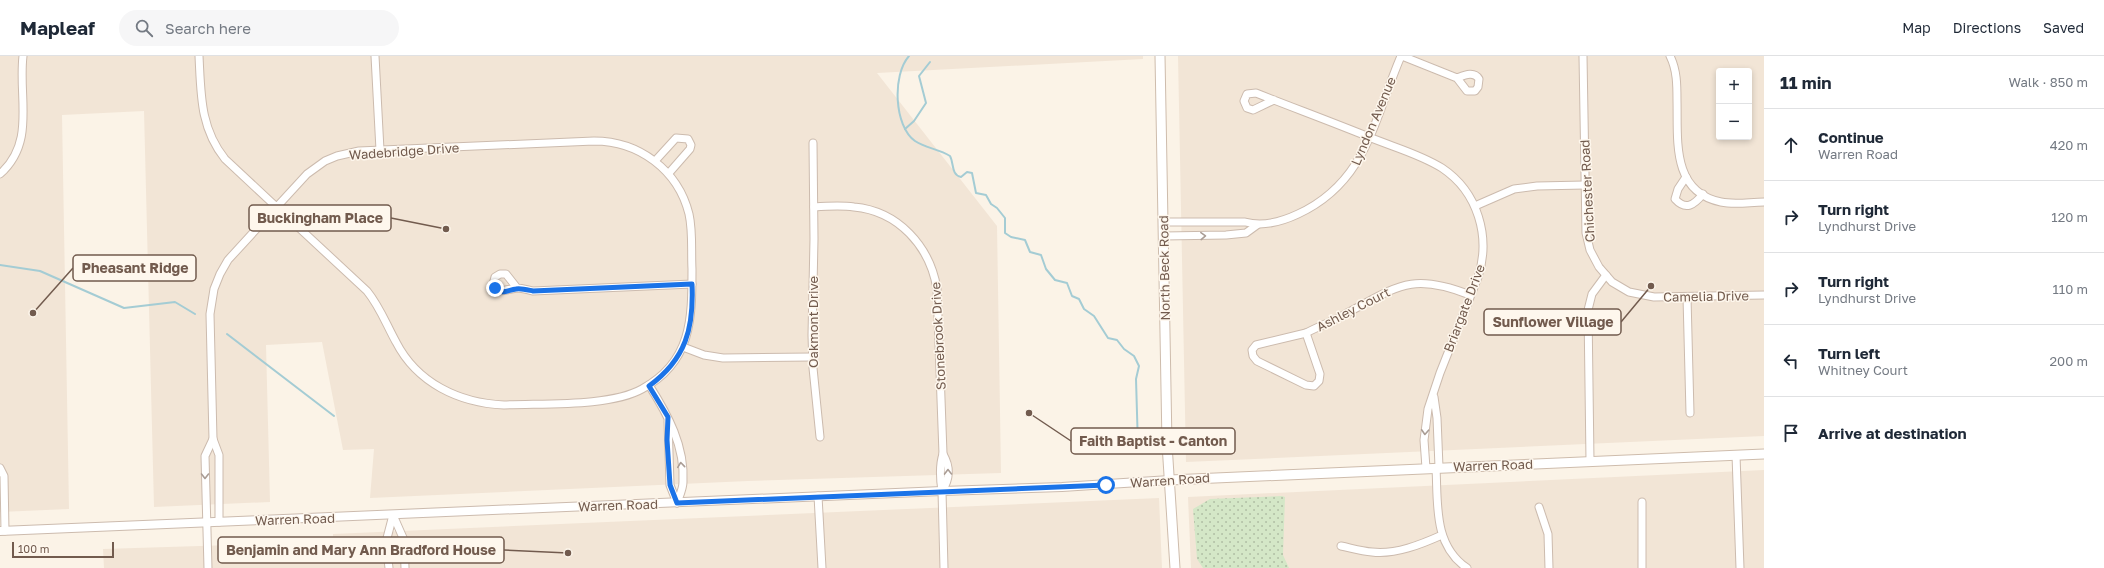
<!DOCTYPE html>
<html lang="en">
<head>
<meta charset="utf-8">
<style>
	:root { --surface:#fff; --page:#f6f6f7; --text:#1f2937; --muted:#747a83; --line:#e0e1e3 }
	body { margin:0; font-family:"Golos Text",sans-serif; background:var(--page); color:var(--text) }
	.controls { position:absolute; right:12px; top:12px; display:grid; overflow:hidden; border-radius:4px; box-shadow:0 2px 6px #0003 }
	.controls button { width:36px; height:36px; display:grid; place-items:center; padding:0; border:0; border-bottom:1px solid var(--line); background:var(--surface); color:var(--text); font:20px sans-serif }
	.scale { position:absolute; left:12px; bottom:10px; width:102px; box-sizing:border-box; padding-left:4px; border:2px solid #725b4e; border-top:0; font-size:11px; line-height:14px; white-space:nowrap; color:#725b4e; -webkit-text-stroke:3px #fef7ed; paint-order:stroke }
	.stop { position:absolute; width:12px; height:12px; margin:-9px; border:3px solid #1a73e8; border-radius:50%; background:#fff }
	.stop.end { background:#1a73e8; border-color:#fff; box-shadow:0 1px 4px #0008 }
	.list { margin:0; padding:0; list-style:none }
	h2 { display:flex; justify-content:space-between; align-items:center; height:52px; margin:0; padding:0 16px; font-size:17px }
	h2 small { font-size:13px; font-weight:400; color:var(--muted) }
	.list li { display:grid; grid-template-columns:26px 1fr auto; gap:12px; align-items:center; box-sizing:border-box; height:72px; padding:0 16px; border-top:1px solid var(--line) }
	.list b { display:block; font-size:15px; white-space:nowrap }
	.list p { margin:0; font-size:13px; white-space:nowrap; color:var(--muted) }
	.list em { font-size:13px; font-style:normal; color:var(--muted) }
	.icon { flex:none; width:22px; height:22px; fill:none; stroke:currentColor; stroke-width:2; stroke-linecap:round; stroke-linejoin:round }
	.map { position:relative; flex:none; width:1764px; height:512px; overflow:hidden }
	header { display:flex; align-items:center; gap:24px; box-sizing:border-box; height:56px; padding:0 20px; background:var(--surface); border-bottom:1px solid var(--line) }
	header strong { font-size:19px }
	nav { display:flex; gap:22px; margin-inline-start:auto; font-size:14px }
	.search { width:280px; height:36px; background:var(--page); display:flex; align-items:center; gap:10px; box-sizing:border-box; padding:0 14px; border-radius:22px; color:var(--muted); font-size:15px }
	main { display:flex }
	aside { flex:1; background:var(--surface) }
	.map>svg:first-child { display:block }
	.residential { fill:#f2e5d6; fill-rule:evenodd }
	.grass { fill:url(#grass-dots) }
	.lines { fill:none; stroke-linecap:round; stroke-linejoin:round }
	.stream { stroke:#a4ccd4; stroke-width:2 }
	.minor-casing { stroke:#ccbbae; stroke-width:9 }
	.tertiary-casing { stroke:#ccbbae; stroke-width:10 }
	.secondary-casing { stroke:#cebcac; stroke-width:11 }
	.minor { stroke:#fff; stroke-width:7 }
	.tertiary { stroke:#fff; stroke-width:8 }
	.secondary { stroke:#fff; stroke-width:9 }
	.oneway { stroke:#aa9d95 }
	.route { stroke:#1a73e8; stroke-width:5 }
	.labels { text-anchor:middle; stroke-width:3; stroke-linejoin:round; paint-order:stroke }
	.street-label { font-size:13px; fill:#725b4e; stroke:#fef7ed }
	.leader { fill:none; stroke:#725b4e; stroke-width:1.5 }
	.callout-dot { fill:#725b4e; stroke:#fef7ed; stroke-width:1.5 }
	.callout { fill:#fef7ed; stroke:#725b4e; stroke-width:1.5 }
	.callout-label { font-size:14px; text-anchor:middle; font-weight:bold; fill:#725b4e }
</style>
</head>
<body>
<header>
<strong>Mapleaf</strong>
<div class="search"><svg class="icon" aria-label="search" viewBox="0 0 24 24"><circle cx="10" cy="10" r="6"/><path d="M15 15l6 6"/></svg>Search here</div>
<nav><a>Map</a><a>Directions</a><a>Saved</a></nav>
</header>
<main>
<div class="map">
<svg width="1764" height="512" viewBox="0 0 1764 512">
	<defs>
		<pattern id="grass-dots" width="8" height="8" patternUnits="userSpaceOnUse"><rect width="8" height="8" fill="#d4e7c7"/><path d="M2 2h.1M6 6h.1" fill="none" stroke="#b0bea4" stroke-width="1.8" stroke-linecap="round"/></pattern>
	</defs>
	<rect width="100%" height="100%" fill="#fbf3e7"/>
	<g class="residential">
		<path d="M 0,0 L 1143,0 L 1143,3 L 877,17 L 997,170 L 1001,417 L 748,425 L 370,442 L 374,393 L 343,394 L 322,286 L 266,289 L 270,446 L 154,451 L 144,55 L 62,59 L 69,453 L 0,456 Z"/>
		<path d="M 1178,0 L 1764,0 L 1764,380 L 1186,406 ZM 1719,15 L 1749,15 L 1749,81 L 1719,81 Z"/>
		<path d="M 1764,414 L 1764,512 L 1191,512 L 1188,441 Z"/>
		<path d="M 1159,442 L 1162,512 L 104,512 L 103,493 L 333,486 L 333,478 Z"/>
	</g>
	<path class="grass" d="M 1282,440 L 1285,441 L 1283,499 L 1289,512 L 1203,512 L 1197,503 L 1193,453 L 1210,443 Z"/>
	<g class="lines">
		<g class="stream">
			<path d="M 909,0 C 892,19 894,70 915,85 C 925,92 939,93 950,100 C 954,107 951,119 961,121 L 967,116 L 972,117 L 976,137 L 986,139 L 991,148 L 997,152 L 1005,162 L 1005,177 L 1011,181 L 1025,184 L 1030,196 L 1041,199 L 1046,213 L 1055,224 L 1067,227 L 1072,240 L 1079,243 L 1084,253 L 1094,260 L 1108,282 L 1117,284 L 1124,293 L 1134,300 L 1139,310 L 1136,323 L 1138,391"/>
			<path d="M 905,73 L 914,65 L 926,47 L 919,20 L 930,6"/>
			<path d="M 0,209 L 40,215 L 124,252 L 175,246 L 195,258"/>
			<path d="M 227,278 L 334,360"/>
		</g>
		<defs>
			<g id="minor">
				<path d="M 199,0 C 201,38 200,72 225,103 L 270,145 L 282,156 L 367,235 C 380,251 386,268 396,286 C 417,327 459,347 504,349 C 542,347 610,351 642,333 C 692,306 692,263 692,213 C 691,195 693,176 689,158 C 678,114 639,85 594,85 L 359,95 L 337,100 L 325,105 L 307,118 L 228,204 L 220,218 L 214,233 L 210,258 L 213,383 L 219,399 L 219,466"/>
				<path d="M 375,0 L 380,94"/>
				<path d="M 1402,0 L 1457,22 L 1467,35 L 1475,35 L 1478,31 L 1479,23 C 1474,15 1465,19 1457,22"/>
				<path d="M 1583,0 L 1586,177 L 1590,194 L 1599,211 L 1612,226 L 1629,236 L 1654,241 L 1764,239"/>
				<path d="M 1670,0 C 1677,14 1677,29 1677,45 C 1678,83 1671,136 1721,146 C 1735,149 1750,146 1764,146"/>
				<path d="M 1274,44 L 1253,54 L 1247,52 L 1244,45 L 1247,38 L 1256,37 C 1294,52 1332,66 1369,81 C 1393,91 1420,98 1442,112 C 1478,136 1491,181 1478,221 L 1440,317 L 1428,353 L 1424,384 L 1426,412"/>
				<path d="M 813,87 L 814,183 L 812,279 L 813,312 L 820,381"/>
				<path d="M 655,105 L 676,82 L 688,83 L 691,89 L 690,93 L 669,117"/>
				<path d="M 0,118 C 36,86 18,42 23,0"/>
				<path d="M 1686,121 L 1678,133 L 1675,143 C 1686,155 1694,149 1703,138"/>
				<path d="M 1475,150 L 1514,133 L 1537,130 L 1585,129"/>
				<path d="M 814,151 C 827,150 841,149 854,151 C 898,155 930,190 937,233 L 943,398 C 939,410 940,422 942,435 L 944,512"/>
				<path d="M 1164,166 L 1245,166 C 1263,171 1281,166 1298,158 C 1367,126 1374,63 1401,0"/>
				<path d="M 1164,180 L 1226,179 L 1246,177 L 1257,169"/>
				<path d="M 517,232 L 506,218 L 500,218 L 495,221 C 488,242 507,233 517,232 C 522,232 528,234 533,235 L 692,228"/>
				<path d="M 1687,241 L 1690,357"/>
				<path d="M 1306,277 L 1320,318 L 1319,325 L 1314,330 L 1306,329 L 1257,305 L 1253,300 L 1252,294 L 1256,289 Z"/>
				<path d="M 1306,277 C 1319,270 1334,265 1347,257 C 1398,230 1412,216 1470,239"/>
				<path d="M 683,291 L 704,299 L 723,302 L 812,301"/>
				<path d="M 649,329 C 668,359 685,390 683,426 C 683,433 679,441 677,447"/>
				<path d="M 1434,341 L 1437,362 L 1439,411"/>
				<path d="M 668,365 L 670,429 L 677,447"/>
				<path d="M 1736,399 L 1740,512"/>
				<path d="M 1590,405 L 1588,254 L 1592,238 L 1606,219"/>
				<path d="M 0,412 L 4,420 L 5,475"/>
				<path d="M 1436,412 C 1438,447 1433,489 1467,512"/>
				<path d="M 942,435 C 950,423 950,410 943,398"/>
				<path d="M 818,440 L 822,512"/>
				<path d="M 1642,446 L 1642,512"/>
				<path d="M 1539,451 L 1548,478 L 1549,512"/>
				<path d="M 393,459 L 404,484 L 405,512"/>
				<path d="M 1341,490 C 1351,492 1361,495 1372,496 C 1395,499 1422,488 1442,479"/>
				<path d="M 208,512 L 205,400 L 213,383"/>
				<path d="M 389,512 L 386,486 L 393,459"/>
			</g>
			<path id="tertiary" d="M 0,475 L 942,435 L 1062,431 L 1170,424"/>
			<g id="secondary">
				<path d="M 1160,0 L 1167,388 L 1175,512"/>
				<path d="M 1170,424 L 1764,398"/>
			</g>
		</defs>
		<use href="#minor" class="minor-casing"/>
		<use href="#tertiary" class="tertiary-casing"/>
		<use href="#secondary" class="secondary-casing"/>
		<use href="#minor" class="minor"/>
		<use href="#tertiary" class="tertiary"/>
		<use href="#secondary" class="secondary"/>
	</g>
	<defs><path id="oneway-chevron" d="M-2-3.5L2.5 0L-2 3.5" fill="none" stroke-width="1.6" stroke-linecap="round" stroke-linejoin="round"/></defs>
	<g class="oneway">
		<use href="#oneway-chevron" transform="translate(1203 180) rotate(-2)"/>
		<use href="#oneway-chevron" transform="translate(1425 376) rotate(93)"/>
		<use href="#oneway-chevron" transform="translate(681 409) rotate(-96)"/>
		<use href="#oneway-chevron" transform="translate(948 416) rotate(-91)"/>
		<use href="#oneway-chevron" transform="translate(205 420) rotate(90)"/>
	</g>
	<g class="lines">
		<path class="route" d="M 495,232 C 502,239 508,234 516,233 C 521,232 528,234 533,235 L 692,228 C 694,272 686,303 649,330 L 668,361 L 667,384 L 670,429 L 677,447 L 1106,429"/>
	</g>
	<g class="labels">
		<g class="street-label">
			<text transform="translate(1373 65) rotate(-67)" y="5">Lyndon Avenue</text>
			<text transform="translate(404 95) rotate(-4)" y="5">Wadebridge Drive</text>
			<text transform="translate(1587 135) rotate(-93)" y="5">Chichester Road</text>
			<text transform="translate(1164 212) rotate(-91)" y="5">North Beck Road</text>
			<text transform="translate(1706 240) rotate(-1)" y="5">Camelia Drive</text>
			<text transform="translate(1464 252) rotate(-69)" y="5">Briargate Drive</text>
			<text transform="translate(1353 253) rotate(-27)" y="5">Ashley Court</text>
			<text transform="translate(813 266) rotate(-90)" y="5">Oakmont Drive</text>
			<text transform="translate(938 280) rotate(-93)" y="5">Stonebrook Drive</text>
			<text transform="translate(1493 409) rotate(-2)" y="5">Warren Road</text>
			<text transform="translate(1170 424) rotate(-4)" y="5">Warren Road</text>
			<text transform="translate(618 449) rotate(-2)" y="5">Warren Road</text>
			<text transform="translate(295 463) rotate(-2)" y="5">Warren Road</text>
		</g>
	</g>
	<path class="leader" d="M446 173L391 162M33 257L73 212M1651 230L1621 266M1029 357L1071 385M568 497L504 494"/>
	<g class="callout-dot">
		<circle cx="446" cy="173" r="4"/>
		<circle cx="33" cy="257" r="4"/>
		<circle cx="1651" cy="230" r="4"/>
		<circle cx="1029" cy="357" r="4"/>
		<circle cx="568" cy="497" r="4"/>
	</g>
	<g class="callout">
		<rect x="249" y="149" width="142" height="26" rx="4"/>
		<rect x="73" y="199" width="123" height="26" rx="4"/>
		<rect x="1484" y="253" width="137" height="26" rx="4"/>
		<rect x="1071" y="372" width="164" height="26" rx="4"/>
		<rect x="218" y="481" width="286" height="26" rx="4"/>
	</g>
	<g class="callout-label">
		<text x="320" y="167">Buckingham Place</text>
		<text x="135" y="217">Pheasant Ridge</text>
		<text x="1553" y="271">Sunflower Village</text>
		<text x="1153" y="390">Faith Baptist - Canton</text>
		<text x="361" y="499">Benjamin and Mary Ann Bradford House</text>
	</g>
</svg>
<div class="controls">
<button>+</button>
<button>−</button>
</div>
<div class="scale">100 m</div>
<div class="stop" style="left:1106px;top:429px"></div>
<div class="stop end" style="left:495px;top:232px"></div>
</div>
<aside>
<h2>11 min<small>Walk · 850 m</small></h2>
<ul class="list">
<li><svg class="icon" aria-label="ahead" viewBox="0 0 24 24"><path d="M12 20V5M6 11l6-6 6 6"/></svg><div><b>Continue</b><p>Warren Road</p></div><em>420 m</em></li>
<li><svg class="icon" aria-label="right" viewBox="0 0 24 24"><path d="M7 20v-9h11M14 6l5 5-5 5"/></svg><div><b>Turn right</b><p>Lyndhurst Drive</p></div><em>120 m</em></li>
<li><svg class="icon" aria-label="right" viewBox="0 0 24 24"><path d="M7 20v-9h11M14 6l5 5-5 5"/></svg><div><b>Turn right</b><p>Lyndhurst Drive</p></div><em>110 m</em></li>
<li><svg class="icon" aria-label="left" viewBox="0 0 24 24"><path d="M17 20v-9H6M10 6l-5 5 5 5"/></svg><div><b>Turn left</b><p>Whitney Court</p></div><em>200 m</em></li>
<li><svg class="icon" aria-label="arrive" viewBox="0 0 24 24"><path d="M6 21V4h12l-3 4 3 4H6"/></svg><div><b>Arrive at destination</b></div></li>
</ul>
</aside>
</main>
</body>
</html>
